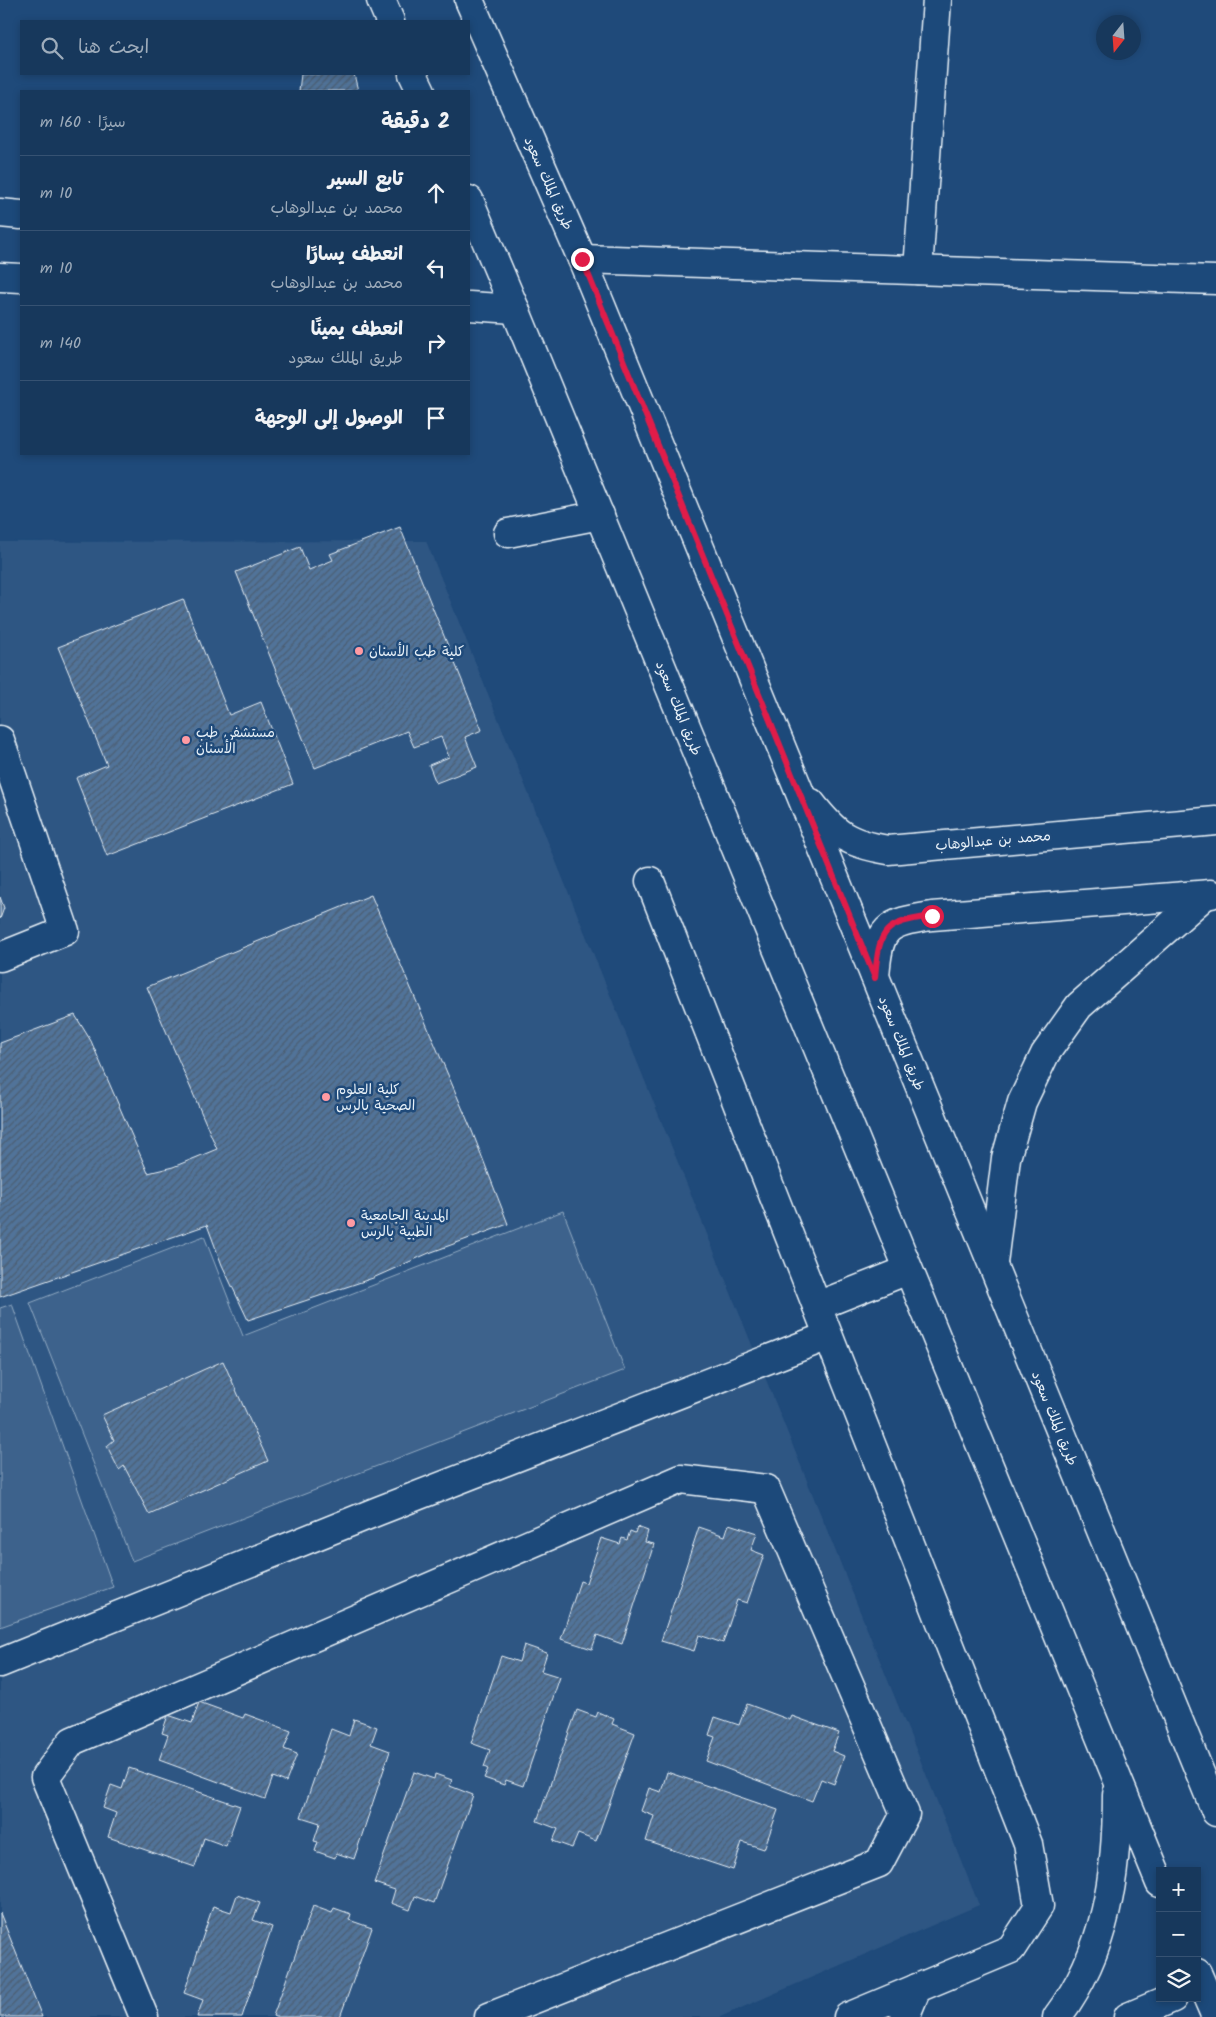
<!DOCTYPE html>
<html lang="ar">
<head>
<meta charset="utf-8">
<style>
	:root { --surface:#17385c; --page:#244365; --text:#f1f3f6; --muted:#9eacbb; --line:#365272 }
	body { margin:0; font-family:Kalam,"Playpen Sans Arabic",sans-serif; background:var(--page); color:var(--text); direction:rtl }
	.controls { position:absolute; right:15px; bottom:15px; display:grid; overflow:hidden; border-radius:0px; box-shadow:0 2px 8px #0003 }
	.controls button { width:45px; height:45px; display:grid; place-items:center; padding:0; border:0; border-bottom:1px solid var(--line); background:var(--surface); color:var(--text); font:25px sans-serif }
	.compass { position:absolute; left:1096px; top:15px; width:45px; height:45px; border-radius:50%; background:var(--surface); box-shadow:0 2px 8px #0003; rotate:197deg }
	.stop { position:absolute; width:15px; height:15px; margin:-11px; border:4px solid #e11d48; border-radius:50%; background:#fff }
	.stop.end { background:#e11d48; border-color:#fff; box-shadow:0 1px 5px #0008 }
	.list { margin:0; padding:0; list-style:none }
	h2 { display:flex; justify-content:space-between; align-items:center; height:65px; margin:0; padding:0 20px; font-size:21px }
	h2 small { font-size:16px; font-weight:400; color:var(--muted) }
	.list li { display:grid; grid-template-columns:32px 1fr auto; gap:15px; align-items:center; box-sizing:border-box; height:75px; padding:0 20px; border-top:1px solid var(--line) }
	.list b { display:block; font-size:19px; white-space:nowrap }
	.list p { margin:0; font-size:16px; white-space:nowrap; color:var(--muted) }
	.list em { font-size:16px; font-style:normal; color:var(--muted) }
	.icon { flex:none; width:28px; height:28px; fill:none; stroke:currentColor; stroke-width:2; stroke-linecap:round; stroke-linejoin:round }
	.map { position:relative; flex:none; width:1216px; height:2017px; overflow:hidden; direction:ltr }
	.search { position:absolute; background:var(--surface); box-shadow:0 2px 8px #0003; left:20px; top:20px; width:450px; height:55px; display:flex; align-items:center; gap:12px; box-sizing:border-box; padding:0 18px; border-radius:0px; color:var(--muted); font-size:19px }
	.panel { position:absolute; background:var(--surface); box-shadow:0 2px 8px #0003; left:20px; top:90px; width:450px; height:365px; border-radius:0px; direction:rtl }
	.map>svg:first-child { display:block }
	.built { fill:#2e5683 }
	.green { fill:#3c628c; stroke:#92aac2 }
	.building { fill:url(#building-hatch); stroke:#e8f1f8 }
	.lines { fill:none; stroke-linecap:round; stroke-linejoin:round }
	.minor-casing { stroke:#e8f1f8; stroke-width:31 }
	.minor { stroke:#1f4a7a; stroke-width:28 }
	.route { stroke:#e11d48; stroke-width:6 }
	.poi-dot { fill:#ff9aa2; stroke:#1f4a7a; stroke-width:2 }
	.labels { text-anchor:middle; stroke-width:5; stroke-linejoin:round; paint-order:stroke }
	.street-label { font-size:14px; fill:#e8f1f8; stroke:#1f4a7a }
	.poi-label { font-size:14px; fill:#e8f1f8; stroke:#1f4a7a; text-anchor:start }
</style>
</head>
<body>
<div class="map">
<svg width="1216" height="2017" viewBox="0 0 1216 2017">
	<defs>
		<pattern id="building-hatch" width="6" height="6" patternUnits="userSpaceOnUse" patternTransform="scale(1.25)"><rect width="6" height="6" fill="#517399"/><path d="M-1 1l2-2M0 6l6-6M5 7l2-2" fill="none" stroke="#4c5e72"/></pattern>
	</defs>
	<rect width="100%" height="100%" fill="#1f4a7a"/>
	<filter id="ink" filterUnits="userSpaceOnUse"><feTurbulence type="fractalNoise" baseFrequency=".02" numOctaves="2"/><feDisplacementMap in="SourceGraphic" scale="10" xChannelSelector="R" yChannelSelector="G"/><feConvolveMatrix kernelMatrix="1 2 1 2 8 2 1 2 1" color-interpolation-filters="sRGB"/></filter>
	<g filter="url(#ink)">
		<path class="built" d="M 426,541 L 979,1905 L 720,2017 L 0,2017 L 0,542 Z"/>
		<g class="green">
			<path d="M 563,1211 L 625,1370 L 132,1561 L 30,1303 L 204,1236 L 243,1336 Z"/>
			<path d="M 12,1304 L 113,1587 L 0,1627 L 0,1308 Z"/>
		</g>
		<g class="building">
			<path d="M 301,74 L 354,74 L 358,91 L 299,91 Z"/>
			<path d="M 400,527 L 482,730 L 465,737 L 477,767 L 436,783 L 429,765 L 449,757 L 441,737 L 414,747 L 407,731 L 315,768 L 236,572 L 300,547 L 309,570 L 333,560 L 330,554 Z"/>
			<path d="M 183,599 L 229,715 L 261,702 L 293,784 L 107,856 L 76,778 L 107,765 L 58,647 Z"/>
			<path d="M 371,895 L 472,1131 L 508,1224 L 429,1253 L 373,1278 L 248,1320 L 222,1265 L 207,1225 L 0,1297 L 0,1043 L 75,1015 L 91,1041 L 148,1173 L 173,1167 L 217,1149 L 147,987 Z"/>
			<path d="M 0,897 L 4,908 L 0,919 Z"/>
			<path d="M 223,1361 L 268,1461 L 149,1514 L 124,1466 L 119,1470 L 107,1446 L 114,1440 L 102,1415 Z"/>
			<path d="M 729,1524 L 757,1533 L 751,1550 L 764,1555 L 747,1603 L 737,1600 L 723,1643 L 699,1635 L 694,1651 L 661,1641 L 699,1527 L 725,1536 Z"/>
			<path d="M 637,1527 L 648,1531 L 645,1542 L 654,1544 L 622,1644 L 597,1635 L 592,1649 L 561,1639 L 580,1581 L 586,1583 L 601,1538 L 620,1544 L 622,1538 L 627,1540 L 630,1531 L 635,1533 Z"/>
			<path d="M 524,1645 L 547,1653 L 541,1671 L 560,1677 L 523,1786 L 506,1780 L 504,1785 L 484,1778 L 488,1769 L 484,1767 L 490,1750 L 471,1743 L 501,1656 L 519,1662 Z"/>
			<path d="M 199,1702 L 243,1718 L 245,1714 L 291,1731 L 284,1749 L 297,1754 L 286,1782 L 273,1777 L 265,1799 L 159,1760 L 168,1735 L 162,1733 L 168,1715 L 192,1723 Z"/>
			<path d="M 747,1704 L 790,1720 L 792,1716 L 839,1733 L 832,1751 L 844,1756 L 834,1784 L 821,1779 L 812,1801 L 706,1761 L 715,1737 L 709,1735 L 715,1717 L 739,1725 Z"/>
			<path d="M 577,1710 L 596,1717 L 598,1712 L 614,1719 L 612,1724 L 635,1733 L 596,1841 L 578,1834 L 572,1848 L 553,1841 L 558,1829 L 537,1821 Z"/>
			<path d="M 354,1719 L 377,1727 L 371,1744 L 390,1751 L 354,1859 L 336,1853 L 335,1858 L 315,1851 L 318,1842 L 314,1841 L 320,1823 L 301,1817 L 331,1729 L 349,1736 Z"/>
			<path d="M 129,1768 L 240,1806 L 226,1846 L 204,1838 L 195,1867 L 108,1837 L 116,1813 L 103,1808 L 111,1785 L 122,1789 Z"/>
			<path d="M 414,1772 L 434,1779 L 435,1774 L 452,1780 L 450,1786 L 473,1795 L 434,1903 L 415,1896 L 410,1910 L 391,1903 L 395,1890 L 374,1883 Z"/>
			<path d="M 667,1772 L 778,1810 L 764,1849 L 742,1842 L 733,1870 L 646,1841 L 654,1816 L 641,1811 L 649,1788 L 661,1792 Z"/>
			<path d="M 237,1895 L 260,1903 L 253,1920 L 272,1927 L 242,2017 L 197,2017 L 203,2000 L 184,1993 L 213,1906 L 231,1912 Z"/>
			<path d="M 313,1906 L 332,1913 L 334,1908 L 351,1914 L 349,1920 L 372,1928 L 340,2017 L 275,2017 L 273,2016 Z"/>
			<path d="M 0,1913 L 42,2017 L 0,2017 Z"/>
		</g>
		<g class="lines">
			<defs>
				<g id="minor">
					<path d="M 381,0 L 390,21"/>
					<path d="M 469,0 L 582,259 L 1216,1812"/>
					<path d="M 413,74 L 421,91"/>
					<path d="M 469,200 L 515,309 L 1160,1883"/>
					<path d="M 0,213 L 21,215"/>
					<path d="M 582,259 L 1216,280"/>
					<path d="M 918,270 L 937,0"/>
					<path d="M 0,277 L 21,278"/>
					<path d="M 469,306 L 515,309"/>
					<path d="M 508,533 L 600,515"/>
					<path d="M 0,740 L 65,931 L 0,957"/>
					<path d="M 811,803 C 836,835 847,843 888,850 L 1216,821"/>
					<path d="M 650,881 L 1028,1844 L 1039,1906 L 1011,1949 L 848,2017"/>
					<path d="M 875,976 C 879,927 885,923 932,916 L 1211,894"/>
					<path d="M 993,1263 L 1006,1158 L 1022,1102 L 1045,1054 L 1079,1006 L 1205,895"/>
					<path d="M 817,1306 L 908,1270"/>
					<path d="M 0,1663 L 378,1511 L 828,1336"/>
					<path d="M 1197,1973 L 1216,2017"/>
					<path d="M 144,2017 L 45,1777 L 72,1741 L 681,1479 L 766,1489 L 905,1814 L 879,1863 L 489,2017"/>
					<path d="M 905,2017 L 917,1988"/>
					<path d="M 1057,2017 C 1107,1951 1117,1874 1117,1794"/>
					<path d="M 1128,2017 L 1173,1998"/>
				</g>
			</defs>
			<use href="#minor" class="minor-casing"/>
			<use href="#minor" class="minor"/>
		</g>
	</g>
	<g class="lines" filter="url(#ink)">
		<path class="route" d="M 582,259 L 875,978 C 879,928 884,923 932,916"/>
	</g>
	<g class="poi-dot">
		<circle cx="359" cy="651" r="5"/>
		<circle cx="186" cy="740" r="5"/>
		<circle cx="326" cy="1097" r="5"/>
		<circle cx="351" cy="1223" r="5"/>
	</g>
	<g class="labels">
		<g class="street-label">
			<text transform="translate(549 183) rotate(66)" y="5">طريق الملك سعود</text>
			<text transform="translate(679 708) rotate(68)" y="5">طريق الملك سعود</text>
			<text transform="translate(993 840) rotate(-5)" y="5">محمد بن عبدالوهاب</text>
			<text transform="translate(902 1043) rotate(68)" y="5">طريق الملك سعود</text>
			<text transform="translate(1055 1418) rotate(68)" y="5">طريق الملك سعود</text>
		</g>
		<g class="poi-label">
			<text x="369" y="656">كلية طب الأسنان</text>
			<text x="196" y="737">مستشفى طب<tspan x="196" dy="16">الأسنان</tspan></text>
			<text x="336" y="1094">كلية العلوم<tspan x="336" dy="16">الصحية بالرس</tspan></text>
			<text x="361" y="1220">المدينة الجامعية<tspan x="361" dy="16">الطبية بالرس</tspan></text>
		</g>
	</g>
</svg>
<div class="controls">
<button>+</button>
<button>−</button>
<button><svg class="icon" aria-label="layers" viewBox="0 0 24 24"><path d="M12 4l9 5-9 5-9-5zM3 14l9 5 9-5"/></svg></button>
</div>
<svg class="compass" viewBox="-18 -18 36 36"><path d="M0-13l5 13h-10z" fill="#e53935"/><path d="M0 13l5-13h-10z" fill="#9eacbb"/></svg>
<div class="stop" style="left:932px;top:916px"></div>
<div class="stop end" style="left:582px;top:259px"></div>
<div class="search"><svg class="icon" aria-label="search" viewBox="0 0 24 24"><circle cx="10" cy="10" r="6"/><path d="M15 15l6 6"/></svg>ابحث هنا</div>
<section class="panel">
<h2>2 دقيقة<small>سيرًا · 160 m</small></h2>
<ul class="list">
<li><svg class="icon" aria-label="ahead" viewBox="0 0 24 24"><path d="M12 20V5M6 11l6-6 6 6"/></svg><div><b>تابع السير</b><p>محمد بن عبدالوهاب</p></div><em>10 m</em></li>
<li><svg class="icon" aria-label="left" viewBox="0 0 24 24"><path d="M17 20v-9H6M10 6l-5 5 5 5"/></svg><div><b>انعطف يسارًا</b><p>محمد بن عبدالوهاب</p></div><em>10 m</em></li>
<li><svg class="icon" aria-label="right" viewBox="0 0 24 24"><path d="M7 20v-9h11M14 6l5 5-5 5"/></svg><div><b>انعطف يمينًا</b><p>طريق الملك سعود</p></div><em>140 m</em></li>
<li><svg class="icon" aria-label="arrive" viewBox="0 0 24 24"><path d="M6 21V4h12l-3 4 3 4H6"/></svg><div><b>الوصول إلى الوجهة</b></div></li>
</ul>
</section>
</div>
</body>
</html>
